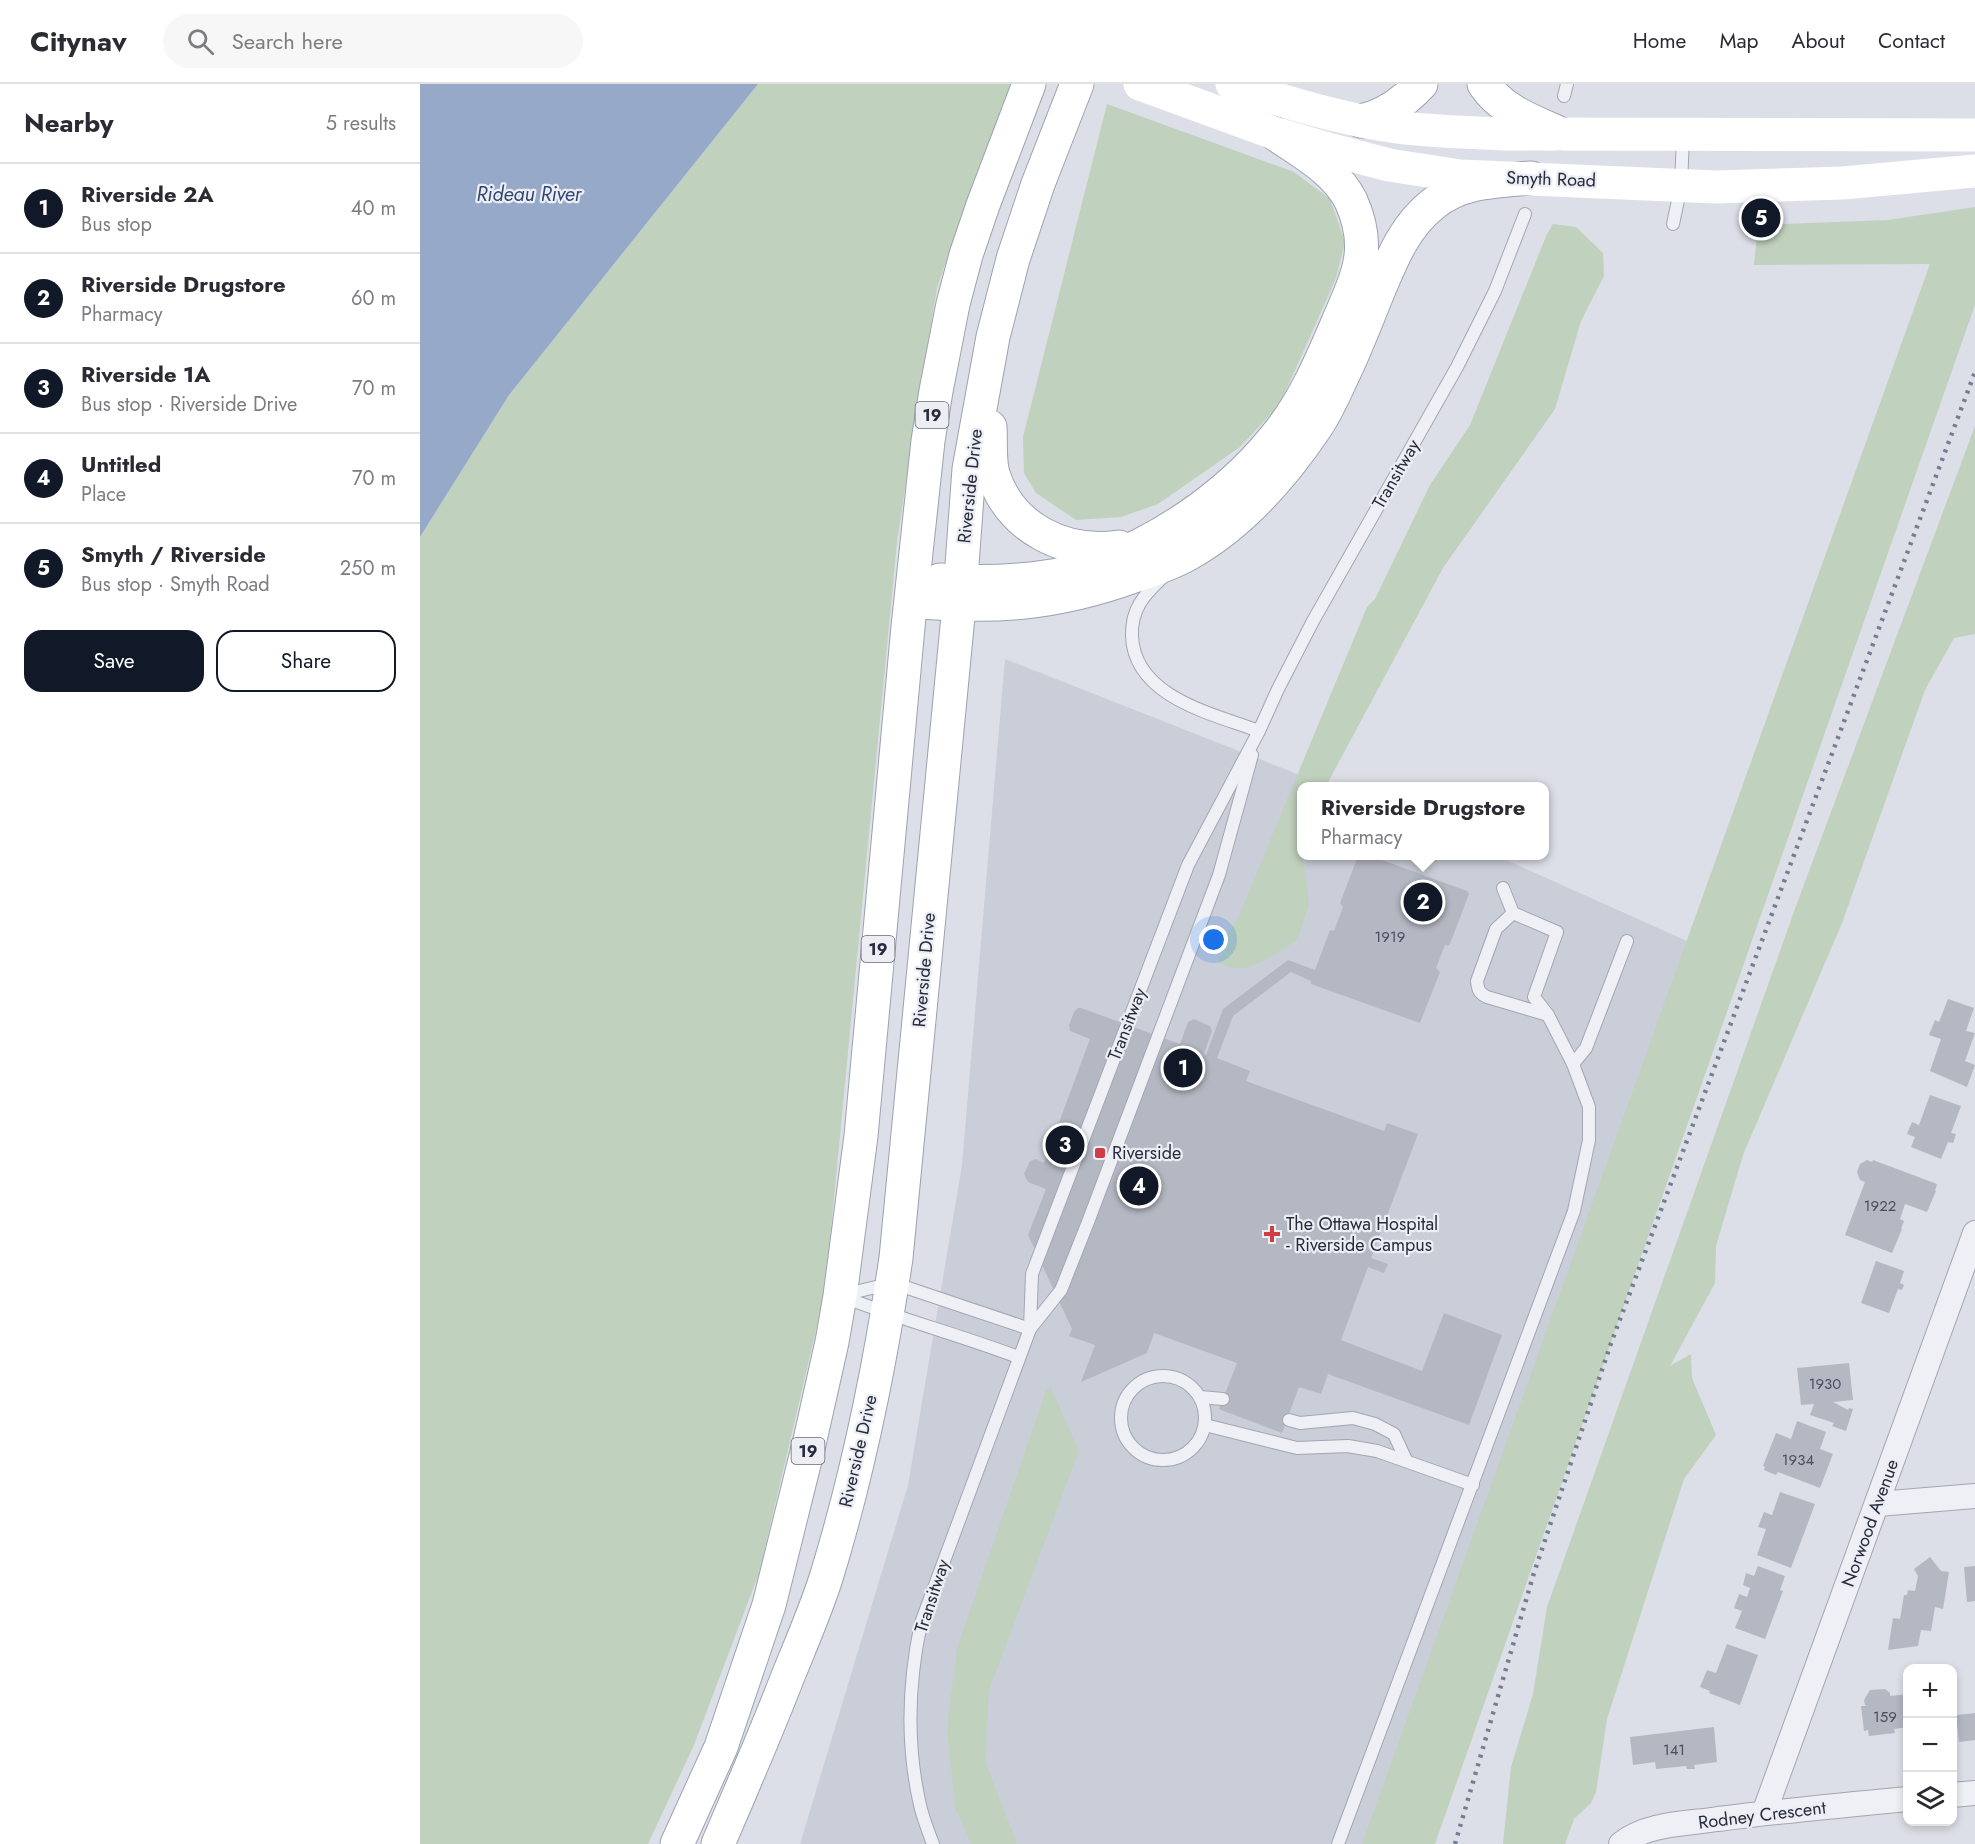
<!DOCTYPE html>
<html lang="en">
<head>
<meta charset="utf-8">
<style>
	:root { --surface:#fff; --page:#f7f7f7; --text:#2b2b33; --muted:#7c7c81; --line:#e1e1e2; --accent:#111827 }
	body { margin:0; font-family:Jost,sans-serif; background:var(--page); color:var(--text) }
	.controls { position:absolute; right:18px; bottom:18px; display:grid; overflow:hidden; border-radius:12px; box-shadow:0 3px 9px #0003 }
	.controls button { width:54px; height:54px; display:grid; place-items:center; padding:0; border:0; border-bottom:2px solid var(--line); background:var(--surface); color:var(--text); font:30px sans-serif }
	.you { position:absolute; left:794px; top:856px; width:21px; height:21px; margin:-15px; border:4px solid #fff; border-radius:50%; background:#1a73e8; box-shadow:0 0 0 9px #1a73e833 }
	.badge { display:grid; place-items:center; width:39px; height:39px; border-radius:50%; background:var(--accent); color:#fff; font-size:20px; font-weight:700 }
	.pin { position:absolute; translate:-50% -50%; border:3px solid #fff; box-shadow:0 2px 6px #0006 }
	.popup { position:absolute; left:877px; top:698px; width:252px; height:78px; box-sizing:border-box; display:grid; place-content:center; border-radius:12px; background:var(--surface); filter:drop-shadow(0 2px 4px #0005); font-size:20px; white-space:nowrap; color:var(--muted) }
	.popup b { font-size:22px; color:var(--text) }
	.popup::after { content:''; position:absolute; left:50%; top:100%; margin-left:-12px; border:12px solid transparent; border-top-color:var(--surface) }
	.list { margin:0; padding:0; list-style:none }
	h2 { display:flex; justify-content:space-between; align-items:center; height:78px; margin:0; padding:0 24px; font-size:26px }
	h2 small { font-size:20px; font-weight:400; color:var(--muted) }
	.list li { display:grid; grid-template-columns:39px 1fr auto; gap:18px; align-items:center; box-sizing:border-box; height:90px; padding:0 24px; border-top:2px solid var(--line) }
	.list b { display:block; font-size:22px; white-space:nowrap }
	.list p { margin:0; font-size:20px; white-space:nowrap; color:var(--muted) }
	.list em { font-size:20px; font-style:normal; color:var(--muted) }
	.actions { display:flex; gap:12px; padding:18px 24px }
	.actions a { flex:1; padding:14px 0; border:2px solid var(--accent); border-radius:18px; text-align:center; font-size:21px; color:var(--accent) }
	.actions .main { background:var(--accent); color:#fff }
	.icon { flex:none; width:33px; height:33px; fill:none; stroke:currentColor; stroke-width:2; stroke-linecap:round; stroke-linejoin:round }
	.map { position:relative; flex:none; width:1555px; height:1760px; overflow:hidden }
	header { display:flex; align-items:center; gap:36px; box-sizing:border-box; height:84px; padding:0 30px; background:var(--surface); border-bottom:2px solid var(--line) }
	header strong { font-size:28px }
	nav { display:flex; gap:33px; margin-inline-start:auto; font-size:21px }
	.search { width:420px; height:54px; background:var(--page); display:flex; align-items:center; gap:15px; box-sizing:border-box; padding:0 21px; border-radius:33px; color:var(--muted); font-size:22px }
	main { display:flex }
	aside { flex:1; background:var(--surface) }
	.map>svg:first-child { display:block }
	.built { fill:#caced9 }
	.green { fill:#c0d1bd }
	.water { fill:#96a9c8 }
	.building { fill:#b4b8c3 }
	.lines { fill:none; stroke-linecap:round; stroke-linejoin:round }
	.lane-casing { stroke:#a2a6b1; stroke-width:14 }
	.street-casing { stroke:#a2a6b1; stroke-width:26 }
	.primary-casing { stroke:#9ca2b2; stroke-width:35 }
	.lane { stroke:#eff0f5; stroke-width:12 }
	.street { stroke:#eff0f5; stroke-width:24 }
	.secondary { stroke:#fff; stroke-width:33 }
	.primary { stroke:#fff; stroke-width:33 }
	.rail { stroke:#767d90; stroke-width:4.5; stroke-dasharray:3 6; stroke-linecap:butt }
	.poi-dot { fill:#cf3e44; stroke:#eceef4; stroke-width:2 }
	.labels { text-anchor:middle; stroke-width:4.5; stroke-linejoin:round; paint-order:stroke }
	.number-label { font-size:15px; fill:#4a4f5e }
	.shield { fill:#eceef4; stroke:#616674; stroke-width:1.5 }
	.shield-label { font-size:16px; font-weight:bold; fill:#262c3d }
	.street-label { font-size:18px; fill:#262c3d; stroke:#eceef4 }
	.poi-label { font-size:18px; fill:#262c3d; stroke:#eceef4; text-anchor:start }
	.water-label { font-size:20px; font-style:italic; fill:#304671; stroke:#eceef4 }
</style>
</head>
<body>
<header>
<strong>Citynav</strong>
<div class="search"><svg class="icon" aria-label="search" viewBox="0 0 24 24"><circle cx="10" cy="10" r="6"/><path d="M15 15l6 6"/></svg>Search here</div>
<nav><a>Home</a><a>Map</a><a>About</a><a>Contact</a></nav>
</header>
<main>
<aside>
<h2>Nearby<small>5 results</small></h2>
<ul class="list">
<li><span class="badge">1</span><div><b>Riverside 2A</b><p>Bus stop</p></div><em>40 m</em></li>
<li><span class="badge">2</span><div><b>Riverside Drugstore</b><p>Pharmacy</p></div><em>60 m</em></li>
<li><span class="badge">3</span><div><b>Riverside 1A</b><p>Bus stop · Riverside Drive</p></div><em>70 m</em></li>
<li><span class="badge">4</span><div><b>Untitled</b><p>Place</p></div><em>70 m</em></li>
<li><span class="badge">5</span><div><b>Smyth / Riverside</b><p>Bus stop · Smyth Road</p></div><em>250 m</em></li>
</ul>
<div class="actions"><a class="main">Save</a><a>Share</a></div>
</aside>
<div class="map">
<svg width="1555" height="1760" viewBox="0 0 1555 1760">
	<rect width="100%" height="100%" fill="#dcdfe7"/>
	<path class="built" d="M 585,575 L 908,702 L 882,702 L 882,772 L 1077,772 L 1267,857 L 1151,1219 L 952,1760 L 380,1760 L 488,1401 L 542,1081 Z"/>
	<g class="green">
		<path d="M 338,0 L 593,0 L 555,93 L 517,204 L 496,332 L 477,458 L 405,1208 L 339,1489 L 274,1661 L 228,1760 L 0,1760 L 0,453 L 89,311 Z"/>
		<path d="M 687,20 L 874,88 L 910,115 L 925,158 L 916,194 L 860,320 L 820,363 L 738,420 L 701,433 L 656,436 L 616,409 L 604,389 L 603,353 Z"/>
		<path d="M 1555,123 L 1555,221 L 1015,1760 L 942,1760 L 1510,180 L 1334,181 L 1338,141 L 1468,136 Z"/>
		<path d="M 1133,140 L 1156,143 L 1183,169 L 1184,192 L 1161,237 L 1135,325 L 1023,484 L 906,702 L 882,702 L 882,772 L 883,772 L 889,819 L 878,855 C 854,870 826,896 798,878 L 804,855 L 818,834 L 947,523 L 955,515 L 1010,401 L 1050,341 L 1127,150 Z"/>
		<path d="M 1555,342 L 1555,550 L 1534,554 L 1505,606 L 1422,839 L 1323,1071 L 1296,1162 L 1295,1199 L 1250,1282 L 1271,1270 L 1272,1294 L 1296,1351 L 1264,1395 L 1187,1635 L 1176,1708 L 1171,1719 L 1154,1735 L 1145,1760 L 1083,1760 L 1091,1683 L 1113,1610 L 1127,1523 L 1376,822 Z"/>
		<path d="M 631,1304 L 659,1367 L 569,1606 L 565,1677 L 597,1760 L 551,1760 L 535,1723 L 527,1645 L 537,1564 L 626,1307 Z"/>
	</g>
	<path class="water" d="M 0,0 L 338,0 L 89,311 L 0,453 Z"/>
	<g class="building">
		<path d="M 938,772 L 951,772 L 1047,807 L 1049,810 L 1030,860 L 1028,862 L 1025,861 L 1016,884 L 1020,888 L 1000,939 L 891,900 L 891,897 L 871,888 L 813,932 L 797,974 L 830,987 L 826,997 L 964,1047 L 967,1039 L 998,1050 L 951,1174 L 968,1180 L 964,1189 L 948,1183 L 921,1256 L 1002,1287 L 1024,1229 L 1082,1251 L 1049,1341 L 908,1290 L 901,1310 L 879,1303 L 862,1349 L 799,1325 L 817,1279 L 734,1249 L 727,1269 L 661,1298 L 675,1261 L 649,1252 L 652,1245 L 608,1151 L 626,1105 L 608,1098 L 604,1090 L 610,1077 L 616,1075 L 624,1079 L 670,955 L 650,947 L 649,941 L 654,928 L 658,924 L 661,924 L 760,960 L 768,938 L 774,935 L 790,942 L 792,947 L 784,970 L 786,971 L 803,925 L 868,876 L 895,886 L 910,846 L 914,847 L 923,823 L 920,819 Z"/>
		<path d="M 1528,915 L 1554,924 L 1546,947 L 1555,949 L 1545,977 L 1555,981 L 1547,1003 L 1510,987 L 1521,955 L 1509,951 L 1515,936 L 1519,938 Z"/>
		<path d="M 1510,1011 L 1541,1022 L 1531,1049 L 1536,1050 L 1533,1059 L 1528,1058 L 1521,1075 L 1491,1063 L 1495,1053 L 1487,1050 L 1492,1038 L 1499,1041 Z"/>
		<path d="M 1447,1076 L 1452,1078 L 1453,1076 L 1517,1100 L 1515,1107 L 1516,1107 L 1507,1128 L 1485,1120 L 1480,1135 L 1484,1137 L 1481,1145 L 1482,1145 L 1472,1169 L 1425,1151 L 1445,1098 L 1440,1096 L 1437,1088 L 1440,1080 Z"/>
		<path d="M 1456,1177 L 1484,1187 L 1480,1199 L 1484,1201 L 1482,1206 L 1478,1205 L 1469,1229 L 1441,1219 Z"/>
		<path d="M 1429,1279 L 1433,1316 L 1413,1318 L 1428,1326 L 1429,1324 L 1433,1325 L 1426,1347 L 1412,1342 L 1414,1339 L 1390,1331 L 1394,1320 L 1381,1321 L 1377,1284 Z"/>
		<path d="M 1377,1337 L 1406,1348 L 1400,1365 L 1413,1370 L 1400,1404 L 1358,1388 L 1356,1391 L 1344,1386 L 1345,1383 L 1343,1382 L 1356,1349 L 1371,1355 Z"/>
		<path d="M 1360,1408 L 1395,1420 L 1371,1484 L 1337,1471 L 1346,1445 L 1338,1443 L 1344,1428 L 1352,1431 Z"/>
		<path d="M 1510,1473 L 1521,1487 L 1529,1488 L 1523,1525 L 1515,1523 L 1511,1547 L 1501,1546 L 1498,1562 L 1468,1566 L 1473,1534 L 1480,1535 L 1484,1511 L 1487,1511 L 1488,1506 L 1495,1507 L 1498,1492 L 1494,1485 Z"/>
		<path d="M 1338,1482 L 1365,1492 L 1360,1506 L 1363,1507 L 1345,1555 L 1315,1544 L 1322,1527 L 1314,1524 L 1319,1510 L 1327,1513 L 1330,1504 L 1323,1501 L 1326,1489 L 1334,1492 Z"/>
		<path d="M 1555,1482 L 1555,1517 L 1547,1518 L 1544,1483 Z"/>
		<path d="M 1307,1560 L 1338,1571 L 1320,1621 L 1289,1609 L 1290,1607 L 1280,1603 L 1287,1586 L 1296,1589 Z"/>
		<path d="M 1465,1605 L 1470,1609 L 1470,1612 L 1488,1610 L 1488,1643 L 1474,1645 L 1475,1649 L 1449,1652 L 1448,1646 L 1444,1647 L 1441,1622 L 1447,1622 L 1445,1621 L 1444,1616 L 1450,1606 Z"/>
		<path d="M 1555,1629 L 1555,1656 L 1539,1658 L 1536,1631 Z"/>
		<path d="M 1294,1643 L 1297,1678 L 1274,1681 L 1275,1685 L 1267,1685 L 1266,1682 L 1236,1685 L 1235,1678 L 1213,1681 L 1210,1653 Z"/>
	</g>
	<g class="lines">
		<defs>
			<g id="lane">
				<path d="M 1144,12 L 1147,0"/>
				<path d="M 1253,140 L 1261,102 L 1263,52"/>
				<path d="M 742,494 C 724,511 711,525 712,552 C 714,613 793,630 839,647"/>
				<path d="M 1093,829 L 1076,845 L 1057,897 C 1058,906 1059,909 1067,913 L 1128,931"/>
				<path d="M 1153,980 L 1166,964 L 1207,857"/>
				<path d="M 422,1211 L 473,1199 L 610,1245"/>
				<path d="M 421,1212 C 479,1235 540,1251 598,1273"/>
				<path d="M 610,1245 L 612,1190 L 768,781 L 839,647 L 858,605 L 893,537 L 1037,283 L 1075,207 L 1105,130"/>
				<circle cx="743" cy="1334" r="42"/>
				<path d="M 780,1313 L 803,1315"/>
				<path d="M 869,1336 L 880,1339 L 933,1334 L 955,1340 L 974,1350 L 986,1376"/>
				<path d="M 785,1341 L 877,1364 L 928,1362 L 957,1367 L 1053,1401"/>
				<path d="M 513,1760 C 508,1747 503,1734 500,1721 C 486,1660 488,1600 501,1539 L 610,1245 L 641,1206 L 668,1138 L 799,791 L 832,671"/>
				<path d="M 918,1760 L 1154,1127 L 1169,1056 L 1169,1023 L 1153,980 L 1128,931 L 1114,913 L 1137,848 L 1093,829 L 1083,804"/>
			</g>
			<g id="street">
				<path d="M 1458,1420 L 1555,1412"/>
				<path d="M 1532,1711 L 1555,1709"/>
				<path d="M 1344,1729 L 1555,1149"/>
				<path d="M 1201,1760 C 1227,1739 1266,1740 1298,1735 C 1361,1727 1424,1721 1488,1715"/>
			</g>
			<g id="primary">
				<path d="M 1064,0 C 1081,26 1112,37 1139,49"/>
				<path d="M 941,37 C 965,32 984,18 1001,0"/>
				<path d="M 570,343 C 571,358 569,376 573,390 C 590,444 644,471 699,463"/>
				<path d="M 520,496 C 568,500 637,497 681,479 C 751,451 815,406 861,346 C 886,314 902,275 918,238 C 937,193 953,166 931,117 C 916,86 881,68 854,49"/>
				<path d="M 492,517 C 573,525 637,520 714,492 C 732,486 752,479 768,470 C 820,441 863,392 896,343 C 907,327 915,308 923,291 C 936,264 947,235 958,208 C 972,175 984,143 1013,120 C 1041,97 1076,97 1111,94"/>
				<path d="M 257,1760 L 301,1663 L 349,1521 L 390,1356 L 412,1258 L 420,1212 L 441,1052 L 488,543 L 508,357 L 516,307 L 533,220 L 546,171 L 563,121 L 609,0"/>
				<path d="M 298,1760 C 322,1704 346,1649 368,1592 C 381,1560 395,1528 406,1494 C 438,1390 460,1282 476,1174 L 539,522 L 549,385 L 573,253 L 593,175 L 618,100 L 657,0"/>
			</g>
		</defs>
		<use href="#lane" class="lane-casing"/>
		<use href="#street" class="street-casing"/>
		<use href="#primary" class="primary-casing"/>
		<use href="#lane" class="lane"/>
		<use href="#street" class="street"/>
		<g class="secondary">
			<path d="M 720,0 L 854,49 L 912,66 L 969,81 L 1040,92 L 1296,103 L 1423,99 L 1555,87"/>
			<path d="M 812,0 C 866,19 920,35 977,43 C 1013,48 1048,48 1084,50 L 1555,51"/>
		</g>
		<use href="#primary" class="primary"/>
		<path class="rail" d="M 1035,1760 L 1113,1492 L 1190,1262 L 1555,288"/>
	</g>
	<g class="poi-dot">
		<rect x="674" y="1063" width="12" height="12" rx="3"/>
		<path d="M849 1141h6v6h6v6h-6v6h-6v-6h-6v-6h6z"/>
	</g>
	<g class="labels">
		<g class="number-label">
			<text x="970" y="858">1919</text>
			<text x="1460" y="1127">1922</text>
			<text x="1405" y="1305">1930</text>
			<text x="1378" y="1381">1934</text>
			<text x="1465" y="1638">159</text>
			<text x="1254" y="1671">141</text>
		</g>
		<g class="shield">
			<rect x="495.5" y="318" width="33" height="26" rx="4.5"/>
			<rect x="441.5" y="852" width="33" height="26" rx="4.5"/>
			<rect x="371.5" y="1354" width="33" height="26" rx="4.5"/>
		</g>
		<g class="shield-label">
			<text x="512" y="337">19</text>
			<text x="458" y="871">19</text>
			<text x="388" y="1373">19</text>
		</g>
		<g class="street-label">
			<text transform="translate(1131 95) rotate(2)" y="6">Smyth Road</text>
			<text transform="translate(976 390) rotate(-60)" y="6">Transitway</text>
			<text transform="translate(550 402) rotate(-84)" y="6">Riverside Drive</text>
			<text transform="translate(504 886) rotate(-85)" y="6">Riverside Drive</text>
			<text transform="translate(707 940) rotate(-69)" y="6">Transitway</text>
			<text transform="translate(438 1367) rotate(-77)" y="6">Riverside Drive</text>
			<text transform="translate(1450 1439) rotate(-70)" y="6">Norwood Avenue</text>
			<text transform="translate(512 1512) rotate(-72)" y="6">Transitway</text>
			<text transform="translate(1342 1731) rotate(-7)" y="6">Rodney Crescent</text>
		</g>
		<g class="poi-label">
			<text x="692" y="1075">Riverside</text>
			<text x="866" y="1146">The Ottawa Hospital<tspan x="866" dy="21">- Riverside Campus</tspan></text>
		</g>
		<g class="water-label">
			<text x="109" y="117">Rideau River</text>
		</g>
	</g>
</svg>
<div class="controls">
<button>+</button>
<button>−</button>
<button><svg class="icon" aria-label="layers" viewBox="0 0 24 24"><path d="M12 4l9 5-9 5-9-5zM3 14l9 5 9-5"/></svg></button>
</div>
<div class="you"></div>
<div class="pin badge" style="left:763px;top:984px">1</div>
<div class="pin badge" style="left:1003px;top:818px">2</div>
<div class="popup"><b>Riverside Drugstore</b>Pharmacy</div>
<div class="pin badge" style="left:645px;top:1061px">3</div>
<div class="pin badge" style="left:719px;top:1102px">4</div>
<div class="pin badge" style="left:1341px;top:134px">5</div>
</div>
</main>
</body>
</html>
